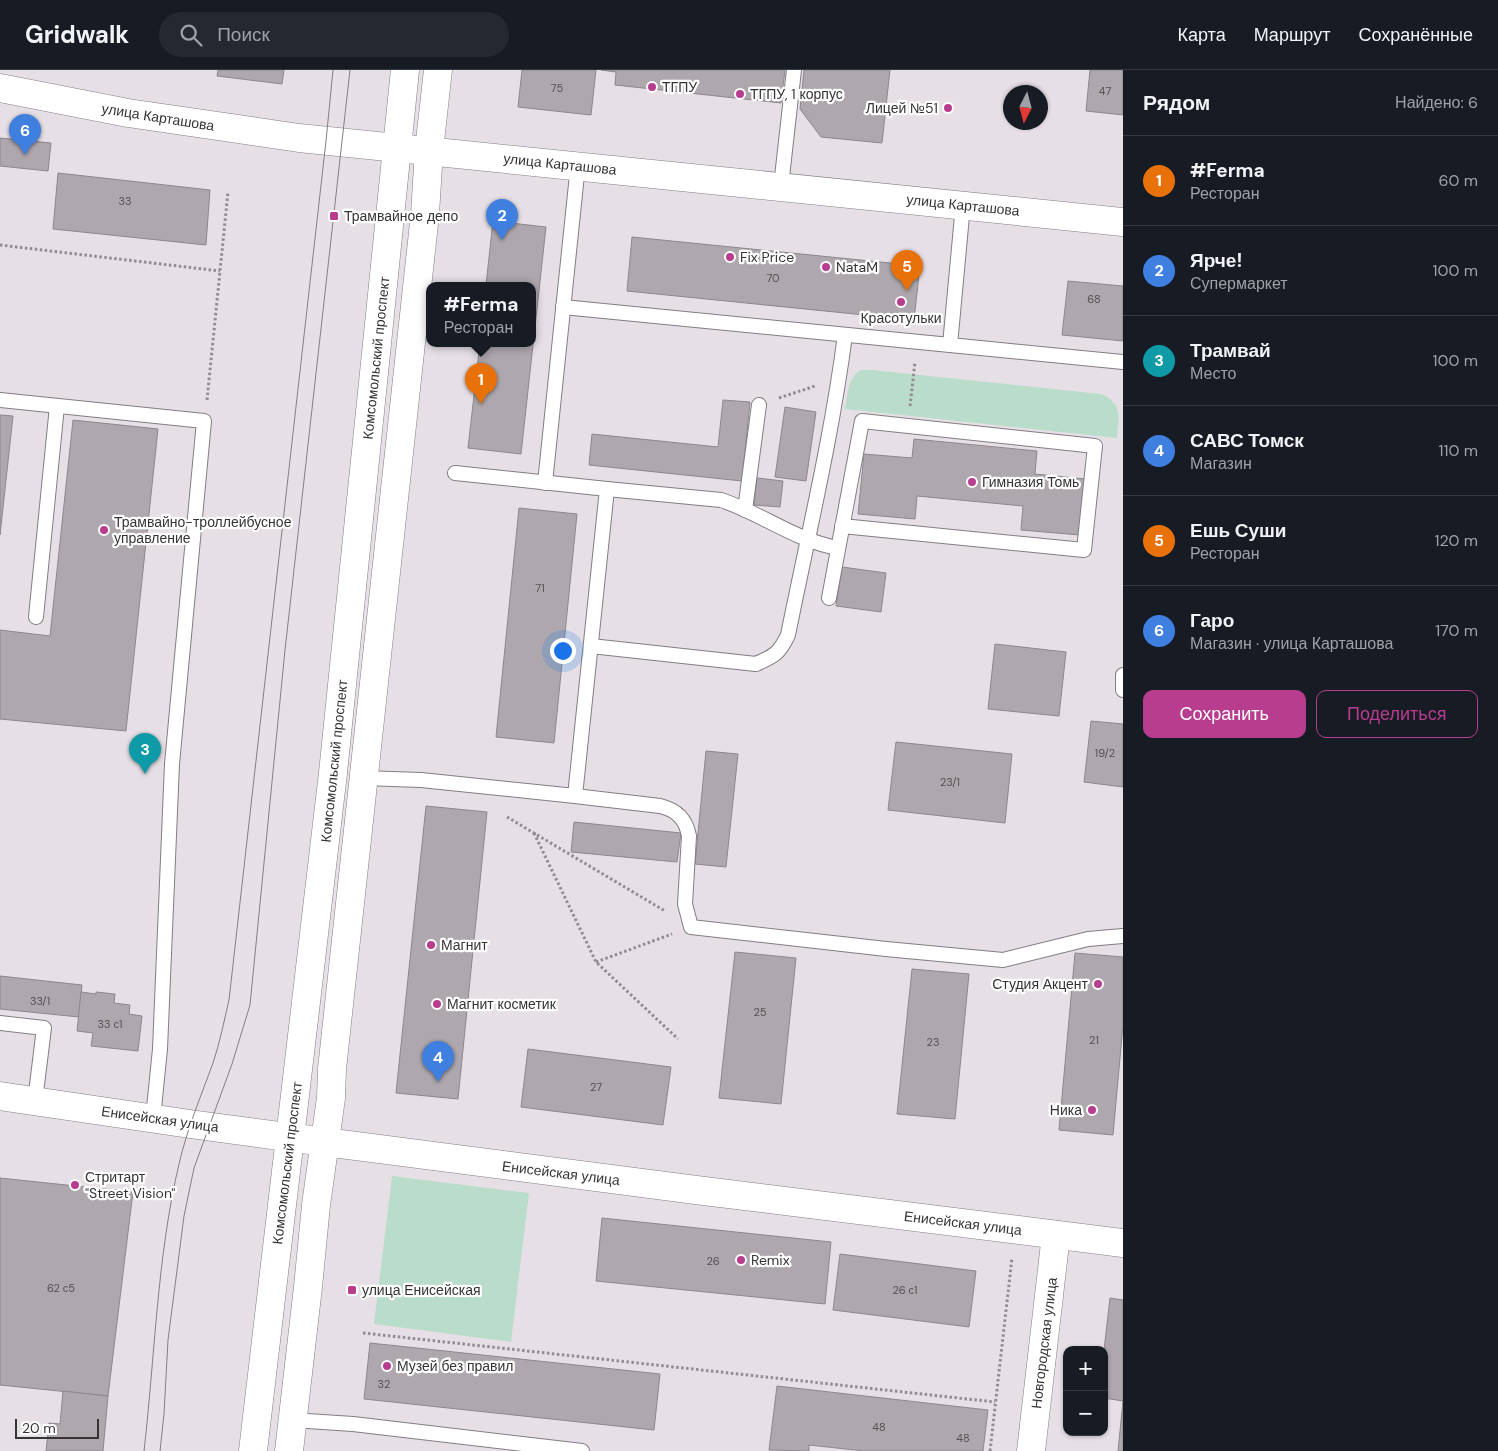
<!DOCTYPE html>
<html lang="ru">
<head>
<meta charset="utf-8">
<style>
	:root { --surface:#171b24; --page:#242831; --text:#f1f3f6; --muted:#9ea1a6; --line:#363941; --accent:#b83d8e }
	body { margin:0; font-family:"DM Sans",sans-serif; background:var(--page); color:var(--text) }
	.controls { position:absolute; right:15px; bottom:15px; display:grid; overflow:hidden; border-radius:10px; box-shadow:0 1px 4px #0004 }
	.controls button { width:45px; height:45px; display:grid; place-items:center; padding:0; border:0; border-bottom:1px solid var(--line); background:var(--surface); color:var(--text); font:25px sans-serif }
	.compass { position:absolute; left:1003px; top:15px; width:45px; height:45px; border-radius:50%; background:var(--surface); box-shadow:0 1px 4px #0004; rotate:186deg }
	.scale { position:absolute; left:15px; bottom:12px; width:84px; box-sizing:border-box; padding-left:5px; border:2px solid #353336; border-top:0; font-size:14px; line-height:18px; white-space:nowrap; color:#353336; -webkit-text-stroke:4px #fff; paint-order:stroke }
	.you { position:absolute; left:562px; top:580px; width:18px; height:18px; margin:-12px; border:4px solid #fff; border-radius:50%; background:#1a73e8; box-shadow:0 0 0 8px #1a73e833 }
	.badge { display:grid; place-items:center; width:32px; height:32px; border-radius:50%; background:var(--accent); color:#fff; font-size:16px; font-weight:700 }
	.pin { position:absolute; translate:-50% -41px; filter:drop-shadow(0 1px 2px #0008) }
	.pin::after { content:''; position:absolute; top:26px; width:18px; height:15px; background:inherit; clip-path:polygon(0 0,100% 0,50% 100%) }
	.popup { position:absolute; left:426px; top:212px; width:110px; height:65px; box-sizing:border-box; display:grid; place-content:center; border-radius:10px; background:var(--surface); filter:drop-shadow(0 1px 4px #0005); font-size:16px; white-space:nowrap; color:var(--muted) }
	.popup b { font-size:19px; color:var(--text) }
	.popup::after { content:''; position:absolute; left:50%; top:100%; margin-left:-10px; border:10px solid transparent; border-top-color:var(--surface) }
	.list { margin:0; padding:0; list-style:none }
	h2 { display:flex; justify-content:space-between; align-items:center; height:65px; margin:0; padding:0 20px; font-size:21px }
	h2 small { font-size:16px; font-weight:400; color:var(--muted) }
	.list li { display:grid; grid-template-columns:32px 1fr auto; gap:15px; align-items:center; box-sizing:border-box; height:90px; padding:0 20px; border-top:1px solid var(--line) }
	.list b { display:block; font-size:19px; white-space:nowrap }
	.list p { margin:0; font-size:16px; white-space:nowrap; color:var(--muted) }
	.list em { font-size:16px; font-style:normal; color:var(--muted) }
	.actions { display:flex; gap:10px; padding:15px 20px }
	.actions a { flex:1; padding:11px 0; border:1px solid var(--accent); border-radius:10px; text-align:center; font-size:18px; color:var(--accent) }
	.actions .main { background:var(--accent); color:#fff }
	.icon { flex:none; width:28px; height:28px; fill:none; stroke:currentColor; stroke-width:2; stroke-linecap:round; stroke-linejoin:round }
	.map { position:relative; flex:none; width:1123px; height:1381px; overflow:hidden }
	header { display:flex; align-items:center; gap:30px; box-sizing:border-box; height:70px; padding:0 25px; background:var(--surface); border-bottom:1px solid var(--line) }
	header strong { font-size:24px }
	nav { display:flex; gap:28px; margin-inline-start:auto; font-size:18px }
	.search { width:350px; height:45px; background:var(--page); display:flex; align-items:center; gap:12px; box-sizing:border-box; padding:0 18px; border-radius:28px; color:var(--muted); font-size:19px }
	main { display:flex }
	aside { flex:1; background:var(--surface) }
	.map>svg:first-child { display:block }
	.green { fill:#badcca }
	.building { fill:#aea8ae; stroke:#8d878d }
	.lines { fill:none; stroke-linecap:round; stroke-linejoin:round }
	.service-casing { stroke:#827d83; stroke-width:16 }
	.minor-casing { stroke:#827d83; stroke-width:29 }
	.tertiary-casing { stroke:#827d83; stroke-width:29 }
	.primary-casing { stroke:#827d83; stroke-width:29 }
	.path { stroke:#908c91; stroke-width:3; stroke-dasharray:2.5 2.5; stroke-linecap:butt }
	.service { stroke:#fff; stroke-width:14 }
	.minor { stroke:#fff; stroke-width:28 }
	.tertiary { stroke:#fff; stroke-width:28 }
	.primary { stroke:#fff; stroke-width:28 }
	.tram { stroke:#827e83; stroke-width:1 }
	.poi-dot { fill:#b83d8e; stroke:#fff; stroke-width:2 }
	.labels { text-anchor:middle; stroke-width:4.5; stroke-linejoin:round; paint-order:stroke }
	.number-label { font-size:11px; fill:#535054 }
	.poi-label { font-size:14px; fill:#353336; stroke:#fff; text-anchor:start }
	.street-label { font-size:14px; fill:#353336; stroke:#fff }
</style>
</head>
<body>
<header>
<strong>Gridwalk</strong>
<div class="search"><svg class="icon" aria-label="search" viewBox="0 0 24 24"><circle cx="10" cy="10" r="6"/><path d="M15 15l6 6"/></svg>Поиск</div>
<nav><a>Карта</a><a>Маршрут</a><a>Сохранённые</a></nav>
</header>
<main>
<div class="map">
<svg width="1123" height="1381" viewBox="0 0 1123 1381">
	<rect width="100%" height="100%" fill="#e6e0e6"/>
	<g class="green">
		<path d="M 861,300 L 872,300 L 1101,324 C 1123,333 1119,346 1117,368 L 845,339 C 848,325 847,308 861,300 Z"/>
		<path d="M 392,1106 L 529,1123 L 511,1272 L 374,1254 Z"/>
	</g>
	<g class="building">
		<path d="M 218,0 L 284,0 L 282,14 L 217,6 Z"/>
		<path d="M 522,0 L 596,0 L 591,45 L 518,37 Z"/>
		<path d="M 601,0 L 785,0 L 781,33 L 615,15 L 616,2 Z"/>
		<path d="M 804,0 L 890,0 L 882,73 L 821,67 L 800,39 Z"/>
		<path d="M 1090,0 L 1123,0 L 1123,45 L 1086,41 Z"/>
		<path d="M 0,68 L 51,73 L 48,101 L 0,96 Z"/>
		<path d="M 58,103 L 210,120 L 206,175 L 53,159 Z"/>
		<path d="M 493,151 L 546,157 L 521,384 L 468,378 L 480,273 L 532,273 L 532,215 L 486,215 Z"/>
		<path d="M 632,167 L 920,196 L 914,250 L 627,221 Z"/>
		<path d="M 1068,211 L 1123,216 L 1123,271 L 1062,265 Z"/>
		<path d="M 723,330 L 750,332 L 742,411 L 589,395 L 592,364 L 718,377 Z"/>
		<path d="M 785,337 L 816,342 L 806,411 L 775,407 Z"/>
		<path d="M 0,345 L 13,346 L 0,465 Z"/>
		<path d="M 73,350 L 158,359 L 126,661 L 0,649 L 0,560 L 50,566 Z"/>
		<path d="M 914,369 L 1037,381 L 1035,404 L 1086,409 L 1080,465 L 1021,460 L 1023,436 L 917,426 L 915,449 L 858,444 L 864,384 L 912,388 Z"/>
		<path d="M 757,408 L 783,411 L 780,437 L 754,435 Z"/>
		<path d="M 519,438 L 577,444 L 554,673 L 496,667 Z"/>
		<path d="M 842,497 L 886,503 L 881,542 L 836,536 Z"/>
		<path d="M 995,574 L 1066,582 L 1059,646 L 988,639 Z"/>
		<path d="M 1091,651 L 1123,654 L 1123,717 L 1084,712 Z"/>
		<path d="M 896,672 L 1012,684 L 1005,753 L 888,740 Z"/>
		<path d="M 706,681 L 738,684 L 726,797 L 695,794 Z"/>
		<path d="M 426,736 L 487,742 L 458,1029 L 396,1023 Z"/>
		<path d="M 574,752 L 681,763 L 677,792 L 571,782 Z"/>
		<path d="M 735,882 L 796,888 L 781,1034 L 719,1028 Z"/>
		<path d="M 1075,883 L 1123,887 L 1123,955 L 1113,1065 L 1059,1060 Z"/>
		<path d="M 912,899 L 969,904 L 955,1049 L 897,1044 Z"/>
		<path d="M 0,906 L 82,915 L 79,947 L 0,939 Z"/>
		<path d="M 81,922 L 96,924 L 96,922 L 115,924 L 114,933 L 130,935 L 129,944 L 142,946 L 138,981 L 91,976 L 93,963 L 77,961 Z"/>
		<path d="M 528,979 L 671,997 L 663,1055 L 521,1037 Z"/>
		<path d="M 0,1108 L 133,1122 L 108,1326 L 0,1315 Z"/>
		<path d="M 602,1148 L 831,1172 L 825,1234 L 596,1211 Z"/>
		<path d="M 840,1184 L 976,1201 L 969,1257 L 833,1240 Z"/>
		<path d="M 1110,1228 L 1123,1230 L 1123,1331 L 1104,1328 L 1104,1280 Z"/>
		<path d="M 370,1273 L 660,1304 L 654,1360 L 364,1329 Z"/>
		<path d="M 777,1316 L 988,1340 L 983,1381 L 864,1381 L 809,1375 L 809,1381 L 769,1380 Z"/>
		<path d="M 63,1321 L 108,1326 L 103,1381 L 46,1381 L 49,1353 L 60,1354 Z"/>
		<path d="M 1123,1331 L 1123,1381 L 1118,1381 Z"/>
	</g>
	<g class="lines">
		<defs>
			<g id="service">
				<path d="M 781,116 L 794,0"/>
				<path d="M 963,135 L 950,275 L 1123,292"/>
				<path d="M 563,237 L 950,275"/>
				<path d="M 0,330 L 204,351 L 172,694 L 160,979 L 153,1048"/>
				<path d="M 545,413 L 578,95"/>
				<path d="M 607,419 L 721,430 C 761,443 796,471 838,478"/>
				<path d="M 745,440 L 759,335"/>
				<path d="M 829,528 C 840,469 851,410 862,351 L 1095,376 L 1084,480 L 842,456"/>
				<path d="M 36,547 L 57,336"/>
				<path d="M 591,576 L 756,594 C 774,586 779,584 788,565 C 808,465 832,366 845,265"/>
				<path d="M 1123,605 L 1123,620"/>
				<path d="M 363,708 L 421,710 L 575,726 L 607,419 L 455,403"/>
				<path d="M 575,726 L 660,736 C 677,740 686,749 689,766 L 685,834 L 691,857 L 886,879 L 1003,890 L 1088,869 L 1123,866"/>
				<path d="M 0,953 L 44,958 L 35,1031"/>
				<path d="M 292,1350 L 353,1354 L 582,1381"/>
			</g>
			<g id="minor">
				<path d="M 0,18 L 128,43 L 299,68 L 1123,152"/>
				<path d="M 325,1072 L 696,1120 L 1123,1173"/>
				<path d="M 1031,1381 L 1056,1165"/>
			</g>
			<path id="tertiary" d="M 0,1026 L 190,1054 L 325,1072"/>
			<g id="primary">
				<path d="M 253,1381 L 333,703 L 405,0"/>
				<path d="M 289,1381 L 308,1217 L 316,1135 L 331,1028 L 332,999 L 425,144 L 429,80 L 438,0"/>
			</g>
		</defs>
		<use href="#service" class="service-casing"/>
		<use href="#minor" class="minor-casing"/>
		<use href="#tertiary" class="tertiary-casing"/>
		<use href="#primary" class="primary-casing"/>
		<g class="path">
			<path d="M 0,175 L 220,201"/>
			<path d="M 779,328 L 815,316"/>
			<path d="M 207,330 L 228,122"/>
			<path d="M 910,336 L 915,292"/>
			<path d="M 507,747 L 665,841"/>
			<path d="M 534,763 L 596,892 L 678,969"/>
			<path d="M 596,892 L 672,864"/>
			<path d="M 363,1263 L 995,1332"/>
			<path d="M 990,1381 L 1012,1188"/>
		</g>
		<use href="#service" class="service"/>
		<use href="#minor" class="minor"/>
		<use href="#tertiary" class="tertiary"/>
		<use href="#primary" class="primary"/>
		<g class="tram">
			<path d="M 144,1381 C 155,1286 157,1187 179,1094 C 187,1059 201,1026 213,993 C 220,972 224,951 229,930 L 326,71 L 333,0"/>
			<path d="M 160,1381 L 164,1344 L 168,1270 L 184,1146 L 194,1098 L 232,994 L 250,935 L 285,580 L 350,0"/>
		</g>
	</g>
	<g class="poi-dot">
		<circle cx="652" cy="17" r="5"/>
		<circle cx="740" cy="24" r="5"/>
		<circle cx="948" cy="38" r="5"/>
		<rect x="329" y="141" width="10" height="10" rx="2.5"/>
		<circle cx="730" cy="187" r="5"/>
		<circle cx="826" cy="197" r="5"/>
		<circle cx="901" cy="232" r="5"/>
		<circle cx="972" cy="412" r="5"/>
		<circle cx="104" cy="460" r="5"/>
		<circle cx="431" cy="875" r="5"/>
		<circle cx="1098" cy="914" r="5"/>
		<circle cx="437" cy="934" r="5"/>
		<circle cx="1092" cy="1040" r="5"/>
		<circle cx="75" cy="1115" r="5"/>
		<circle cx="741" cy="1190" r="5"/>
		<rect x="347" y="1215" width="10" height="10" rx="2.5"/>
		<circle cx="387" cy="1296" r="5"/>
	</g>
	<g class="labels">
		<g class="number-label">
			<text x="557" y="22">75</text>
			<text x="1105" y="25">47</text>
			<text x="125" y="135">33</text>
			<text x="773" y="212">70</text>
			<text x="1094" y="233">68</text>
			<text x="540" y="522">71</text>
			<text x="1105" y="687">19/2</text>
			<text x="950" y="716">23/1</text>
			<text x="40" y="935">33/1</text>
			<text x="760" y="946">25</text>
			<text x="110" y="958">33 с1</text>
			<text x="1094" y="974">21</text>
			<text x="933" y="976">23</text>
			<text x="596" y="1021">27</text>
			<text x="713" y="1195">26</text>
			<text x="61" y="1222">62 с5</text>
			<text x="905" y="1224">26 с1</text>
			<text x="384" y="1318">32</text>
			<text x="879" y="1361">48</text>
			<text x="963" y="1372">48</text>
		</g>
		<g class="poi-label">
			<text x="662" y="22">ТГПУ</text>
			<text x="750" y="29">ТГПУ, 1 корпус</text>
			<text x="938" y="43" text-anchor="end">Лицей №51</text>
			<text x="344" y="151">Трамвайное депо</text>
			<text x="740" y="192">Fix Price</text>
			<text x="836" y="202">NataM</text>
			<text x="901" y="253" text-anchor="middle">Красотульки</text>
			<text x="982" y="417">Гимназия Томь</text>
			<text x="114" y="457">Трамвайно-троллейбусное<tspan x="114" dy="16">управление</tspan></text>
			<text x="441" y="880">Магнит</text>
			<text x="1088" y="919" text-anchor="end">Студия Акцент</text>
			<text x="447" y="939">Магнит косметик</text>
			<text x="1082" y="1045" text-anchor="end">Ника</text>
			<text x="85" y="1112">Стритарт<tspan x="85" dy="16">"Street Vision"</tspan></text>
			<text x="751" y="1195">Remix</text>
			<text x="362" y="1225">улица Енисейская</text>
			<text x="397" y="1301">Музей без правил</text>
		</g>
		<g class="street-label">
			<text transform="translate(158 47) rotate(9)" y="5">улица Карташова</text>
			<text transform="translate(560 94) rotate(6)" y="5">улица Карташова</text>
			<text transform="translate(963 135) rotate(6)" y="5">улица Карташова</text>
			<text transform="translate(376 288) rotate(-84)" y="5">Комсомольский проспект</text>
			<text transform="translate(334 691) rotate(-84)" y="5">Комсомольский проспект</text>
			<text transform="translate(160 1049) rotate(8)" y="5">Енисейская улица</text>
			<text transform="translate(287 1093) rotate(-83)" y="5">Комсомольский проспект</text>
			<text transform="translate(561 1103) rotate(7)" y="5">Енисейская улица</text>
			<text transform="translate(963 1153) rotate(7)" y="5">Енисейская улица</text>
			<text transform="translate(1044 1273) rotate(-83)" y="5">Новгородская улица</text>
		</g>
	</g>
</svg>
<div class="controls">
<button>+</button>
<button>−</button>
</div>
<svg class="compass" viewBox="-18 -18 36 36"><path d="M0-13l5 13h-10z" fill="#e53935"/><path d="M0 13l5-13h-10z" fill="#9ea1a6"/></svg>
<div class="scale">20 m</div>
<div class="you"></div>
<div class="pin badge" style="left:481px;top:334px;background:#e8710a">1</div>
<div class="popup"><b>#Ferma</b>Ресторан</div>
<div class="pin badge" style="left:502px;top:170px;background:#3f7fe0">2</div>
<div class="pin badge" style="left:145px;top:704px;background:#0f9aa8">3</div>
<div class="pin badge" style="left:438px;top:1012px;background:#3f7fe0">4</div>
<div class="pin badge" style="left:907px;top:221px;background:#e8710a">5</div>
<div class="pin badge" style="left:25px;top:85px;background:#3f7fe0">6</div>
</div>
<aside>
<h2>Рядом<small>Найдено: 6</small></h2>
<ul class="list">
<li><span class="badge" style="background:#e8710a">1</span><div><b>#Ferma</b><p>Ресторан</p></div><em>60 m</em></li>
<li><span class="badge" style="background:#3f7fe0">2</span><div><b>Ярче!</b><p>Супермаркет</p></div><em>100 m</em></li>
<li><span class="badge" style="background:#0f9aa8">3</span><div><b>Трамвай</b><p>Место</p></div><em>100 m</em></li>
<li><span class="badge" style="background:#3f7fe0">4</span><div><b>САВС Томск</b><p>Магазин</p></div><em>110 m</em></li>
<li><span class="badge" style="background:#e8710a">5</span><div><b>Ешь Суши</b><p>Ресторан</p></div><em>120 m</em></li>
<li><span class="badge" style="background:#3f7fe0">6</span><div><b>Гаро</b><p>Магазин · улица Карташова</p></div><em>170 m</em></li>
</ul>
<div class="actions"><a class="main">Сохранить</a><a>Поделиться</a></div>
</aside>
</main>
</body>
</html>
